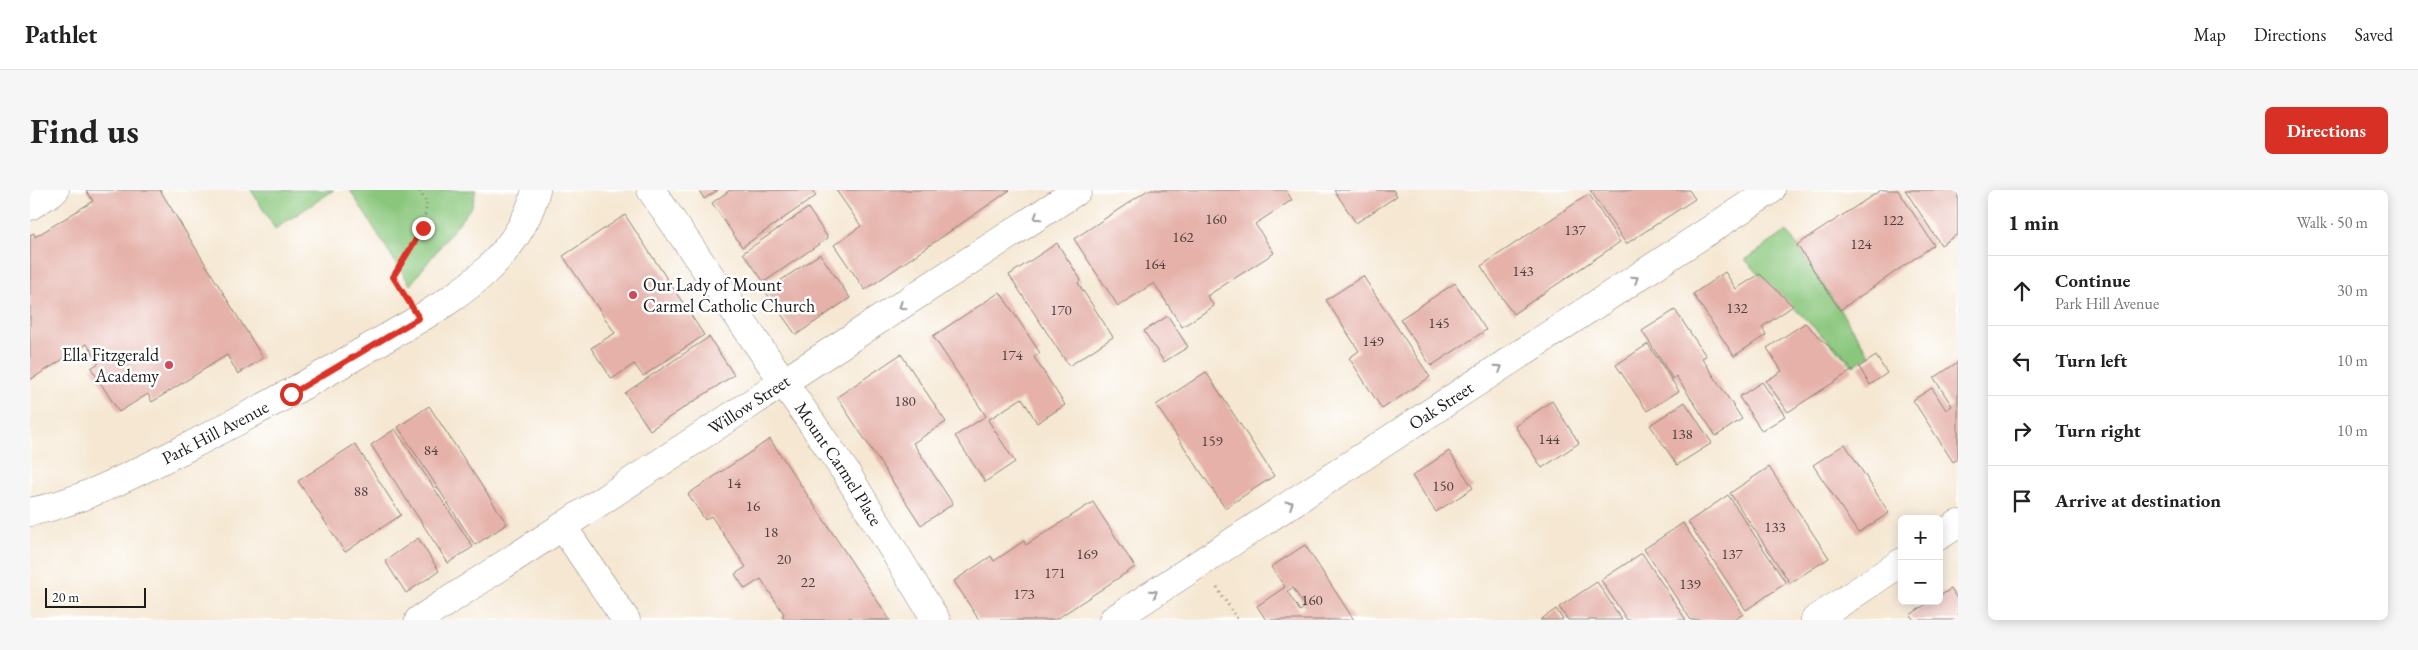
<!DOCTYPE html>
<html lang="en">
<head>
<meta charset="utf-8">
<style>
	:root { --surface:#fff; --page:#f6f6f6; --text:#222; --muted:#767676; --line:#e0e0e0; --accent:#d93025 }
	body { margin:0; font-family:"EB Garamond",serif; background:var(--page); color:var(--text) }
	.controls { position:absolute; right:15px; bottom:15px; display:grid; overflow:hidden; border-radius:8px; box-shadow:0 2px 12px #0003 }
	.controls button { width:45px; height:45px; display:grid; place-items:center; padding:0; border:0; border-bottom:1px solid var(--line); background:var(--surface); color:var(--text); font:25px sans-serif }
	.scale { position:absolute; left:15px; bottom:12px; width:101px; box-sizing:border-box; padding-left:5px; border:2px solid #1c1c1c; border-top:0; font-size:14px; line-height:18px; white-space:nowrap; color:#1c1c1c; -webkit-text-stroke:4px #fff; paint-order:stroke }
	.stop { position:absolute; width:15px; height:15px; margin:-11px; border:4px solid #d93025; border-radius:50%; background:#fff }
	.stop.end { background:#d93025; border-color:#fff; box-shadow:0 1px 5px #0008 }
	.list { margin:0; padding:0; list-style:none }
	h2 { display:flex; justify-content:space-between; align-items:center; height:65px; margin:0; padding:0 20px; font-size:21px }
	h2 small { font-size:16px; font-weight:400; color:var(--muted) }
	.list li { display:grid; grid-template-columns:32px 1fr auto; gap:15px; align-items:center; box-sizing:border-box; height:70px; padding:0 20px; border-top:1px solid var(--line) }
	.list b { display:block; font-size:19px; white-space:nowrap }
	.list p { margin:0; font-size:16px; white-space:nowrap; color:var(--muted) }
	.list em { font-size:16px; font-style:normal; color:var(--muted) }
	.icon { flex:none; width:28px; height:28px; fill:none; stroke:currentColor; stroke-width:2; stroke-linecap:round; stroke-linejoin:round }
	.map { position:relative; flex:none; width:1928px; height:430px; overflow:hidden; border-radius:8px }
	header { display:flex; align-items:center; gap:30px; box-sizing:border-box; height:70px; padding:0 25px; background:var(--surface); border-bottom:1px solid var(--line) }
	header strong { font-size:24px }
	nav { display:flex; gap:28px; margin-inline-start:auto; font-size:18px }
	.intro { display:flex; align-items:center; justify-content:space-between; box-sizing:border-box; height:120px; padding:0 30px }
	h1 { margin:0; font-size:35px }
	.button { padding:12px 22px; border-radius:8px; background:var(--accent); color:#fff; font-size:18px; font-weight:700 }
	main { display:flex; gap:30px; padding:0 30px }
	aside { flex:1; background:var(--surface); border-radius:8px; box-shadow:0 2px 12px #0003 }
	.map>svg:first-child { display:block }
	.green { fill:#8ac77d; stroke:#53724c }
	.building { fill:#e5b1a9; fill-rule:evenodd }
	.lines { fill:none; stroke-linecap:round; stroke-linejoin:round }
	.minor-casing { stroke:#888276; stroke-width:29 }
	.path { stroke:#888276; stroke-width:3; stroke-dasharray:1 4; stroke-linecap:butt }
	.minor { stroke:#fff; stroke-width:28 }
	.oneway { stroke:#999 }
	.route { stroke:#d93025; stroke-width:6 }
	.poi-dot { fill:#d1495b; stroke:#fff; stroke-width:2 }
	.labels { text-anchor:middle; stroke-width:5; stroke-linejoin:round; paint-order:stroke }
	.number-label { font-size:15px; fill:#4e413f }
	.poi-label { font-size:18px; fill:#1c1c1c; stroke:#fff; text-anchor:start }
	.street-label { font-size:18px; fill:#1c1c1c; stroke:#fff }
</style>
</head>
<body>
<header>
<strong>Pathlet</strong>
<nav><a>Map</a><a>Directions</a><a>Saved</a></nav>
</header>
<div class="intro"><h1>Find us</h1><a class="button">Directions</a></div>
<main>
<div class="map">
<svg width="1928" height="430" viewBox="0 0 1928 430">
	<rect width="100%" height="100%" fill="#fff"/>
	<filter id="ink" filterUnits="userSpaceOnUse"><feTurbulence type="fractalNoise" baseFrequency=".02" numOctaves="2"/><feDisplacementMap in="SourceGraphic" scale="10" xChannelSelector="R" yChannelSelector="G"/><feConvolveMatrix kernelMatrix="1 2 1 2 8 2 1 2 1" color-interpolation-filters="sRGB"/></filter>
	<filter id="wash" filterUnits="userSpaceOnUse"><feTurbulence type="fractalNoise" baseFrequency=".0096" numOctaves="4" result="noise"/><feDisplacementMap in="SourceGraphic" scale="20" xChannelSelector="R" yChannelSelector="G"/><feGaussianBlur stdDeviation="1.12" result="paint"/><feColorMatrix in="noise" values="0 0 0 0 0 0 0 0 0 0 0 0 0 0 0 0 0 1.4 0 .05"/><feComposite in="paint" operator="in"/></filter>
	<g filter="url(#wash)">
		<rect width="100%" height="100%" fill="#f5e7d1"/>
		<g class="green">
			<path d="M 221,0 L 304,0 L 245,39 Z"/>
			<path d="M 320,0 L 446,0 L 442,16 L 380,95 Z"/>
			<path d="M 1757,41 L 1840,165 L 1823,176 L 1715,70 Z"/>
		</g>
		<g id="blocks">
			<g class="building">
				<path d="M 56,0 L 130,0 L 233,168 L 208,184 L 197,165 L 122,212 L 118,204 L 89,222 L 61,178 L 69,173 L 57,154 L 0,190 L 0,45 L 4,43 L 5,47 L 63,11 Z"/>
				<path d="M 669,0 L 688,0 L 674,9 Z"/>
				<path d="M 700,0 L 782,0 L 786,6 L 712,57 L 682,13 Z"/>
				<path d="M 806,0 L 980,0 L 835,100 L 804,55 L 831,36 Z"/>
				<path d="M 1118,0 L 1256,0 L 1262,10 L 1225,34 L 1244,63 L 1177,106 L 1184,116 L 1152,137 L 1124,93 L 1088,116 L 1044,49 Z"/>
				<path d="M 1304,0 L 1363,0 L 1367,6 L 1326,33 Z"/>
				<path d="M 1560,0 L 1659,0 L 1665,9 L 1596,54 Z"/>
				<path d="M 1851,0 L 1868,0 L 1904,55 L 1810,120 L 1767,55 Z"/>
				<path d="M 1875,0 L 1928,0 L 1928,44 L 1911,55 Z"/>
				<path d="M 1559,4 L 1590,52 L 1483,124 L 1451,76 Z"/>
				<path d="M 778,18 L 798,48 L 734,92 L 713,63 Z"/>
				<path d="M 595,25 L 674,145 L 613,186 L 604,174 L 582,189 L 561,158 L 585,143 L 533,66 Z"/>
				<path d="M 1027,53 L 1051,90 L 1048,93 L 1083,147 L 1039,176 L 979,85 Z"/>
				<path d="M 790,64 L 820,108 L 766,145 L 735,101 Z"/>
				<path d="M 1695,82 L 1706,99 L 1730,84 L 1763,116 L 1732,137 L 1736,145 L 1704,166 L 1663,104 Z"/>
				<path d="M 1333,86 L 1400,187 L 1352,219 L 1319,168 L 1329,161 L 1296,110 Z"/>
				<path d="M 1425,93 L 1456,140 L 1401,176 L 1370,129 Z"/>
				<path d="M 970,102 L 1010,163 L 1004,167 L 1035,215 L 1007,233 L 992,208 L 958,230 L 985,272 L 955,292 L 925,246 L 956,226 L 903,146 Z"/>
				<path d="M 1645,120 L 1676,166 L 1672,168 L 1712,229 L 1686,246 L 1646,186 L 1643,189 L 1612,141 Z"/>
				<path d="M 1138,126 L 1158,157 L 1134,172 L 1114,141 Z"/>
				<path d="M 1775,133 L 1823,180 L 1758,222 L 1736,191 L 1752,181 L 1737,158 Z"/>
				<path d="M 679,147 L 704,185 L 620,240 L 595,203 Z"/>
				<path d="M 1618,154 L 1649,201 L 1617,221 L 1586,175 Z"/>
				<path d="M 871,164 L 916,232 L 883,253 L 923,314 L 891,335 L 807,207 Z"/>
				<path d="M 1846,166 L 1857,183 L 1840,195 L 1829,177 Z"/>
				<path d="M 1928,172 L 1928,269 L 1923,272 L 1883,210 L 1902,198 L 1916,220 L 1922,216 L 1904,188 Z"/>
				<path d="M 1176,182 L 1244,286 L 1195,318 L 1126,215 Z"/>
				<path d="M 1732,192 L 1755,226 L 1732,241 L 1709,207 Z"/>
				<path d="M 1522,211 L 1549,253 L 1512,278 L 1485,236 Z"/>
				<path d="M 1655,212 L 1682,253 L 1647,275 L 1620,235 Z"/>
				<path d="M 399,216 L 477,334 L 445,355 L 368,237 Z"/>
				<path d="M 365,239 L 443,357 L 418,373 L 341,255 Z"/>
				<path d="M 740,249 L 792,327 L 860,430 L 822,430 L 820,427 L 816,430 L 755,430 L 752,426 L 754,424 L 731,389 L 715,399 L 705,384 L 716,377 L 681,326 L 675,330 L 658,304 Z"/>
				<path d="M 325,254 L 371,325 L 315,362 L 268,291 Z"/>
				<path d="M 1815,254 L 1859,323 L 1828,343 L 1783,275 Z"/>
				<path d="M 1419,261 L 1443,298 L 1406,322 L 1382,286 Z"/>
				<path d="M 1739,277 L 1799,368 L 1760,393 L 1700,303 Z"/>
				<path d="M 1698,305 L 1756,393 L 1716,420 L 1658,332 Z"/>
				<path d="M 1063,312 L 1105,377 L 1025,430 L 949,430 L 924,391 L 961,366 L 964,371 L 994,351 L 996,355 Z"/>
				<path d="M 1653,333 L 1713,424 L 1704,430 L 1661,430 L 1614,359 Z"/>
				<path d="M 388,348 L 409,381 L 376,403 L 355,371 Z"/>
				<path d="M 1275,355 L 1324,430 L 1236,430 L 1227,416 L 1255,397 L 1241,377 ZM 1263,398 L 1275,417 L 1270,421 L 1257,401 Z"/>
				<path d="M 1612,363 L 1656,430 L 1597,430 L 1571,390 Z"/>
				<path d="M 1567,392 L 1592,430 L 1538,430 L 1529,417 Z"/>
				<path d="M 1921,399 L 1928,410 L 1928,430 L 1884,430 L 1880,425 L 1901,411 L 1909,411 L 1909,406 Z"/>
				<path d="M 1526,419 L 1533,430 L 1510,430 Z"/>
			</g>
		</g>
	</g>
	<g filter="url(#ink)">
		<use href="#blocks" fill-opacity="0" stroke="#888276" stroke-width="1"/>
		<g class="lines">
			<defs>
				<g id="minor">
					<path id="s1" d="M 621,0 L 817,284 L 906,430"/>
					<path d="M 0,16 L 25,0"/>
					<path id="s2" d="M 0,322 C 54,311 105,283 154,259 C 216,227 277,195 337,159 C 379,134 425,112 460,77 C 481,56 499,29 506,0"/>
					<path d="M 533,337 L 596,430"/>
					<path d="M 1909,346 L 1928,334"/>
					<path id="s3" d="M 389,430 L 1048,0"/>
					<path id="s4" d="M 1083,430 L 1741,0"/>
					<path d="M 1785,430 L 1872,372"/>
				</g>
			</defs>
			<use href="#minor" class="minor-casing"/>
			<g class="path">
				<path d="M 374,103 L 363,87 L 393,38 L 397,13 L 389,0"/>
				<path d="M 1187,398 L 1208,430"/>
			</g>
			<use href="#minor" class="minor"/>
		</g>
		<defs><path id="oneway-chevron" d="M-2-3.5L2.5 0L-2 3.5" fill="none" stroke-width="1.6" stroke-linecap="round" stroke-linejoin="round" transform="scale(1.25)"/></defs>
		<g class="oneway">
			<use href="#oneway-chevron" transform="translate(1007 27) rotate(147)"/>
			<use href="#oneway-chevron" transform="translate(1605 89) rotate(-33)"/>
			<use href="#oneway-chevron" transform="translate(872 116) rotate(147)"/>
			<use href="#oneway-chevron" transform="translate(1469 178) rotate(-33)"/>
			<use href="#oneway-chevron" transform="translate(1260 314) rotate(-33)"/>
			<use href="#oneway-chevron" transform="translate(1124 403) rotate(-33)"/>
		</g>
	</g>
	<g class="lines" filter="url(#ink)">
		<path class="route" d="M 261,204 L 389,128 L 363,87 L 393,38"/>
	</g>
	<g class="poi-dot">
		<circle cx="603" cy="105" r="5"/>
		<circle cx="139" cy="175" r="5"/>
	</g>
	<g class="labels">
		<g class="number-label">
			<text x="1186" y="34">160</text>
			<text x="1863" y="35">122</text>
			<text x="1545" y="45">137</text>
			<text x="1153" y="52">162</text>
			<text x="1831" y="59">124</text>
			<text x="1125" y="79">164</text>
			<text x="1493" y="86">143</text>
			<text x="1707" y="123">132</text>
			<text x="1031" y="125">170</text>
			<text x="1409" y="138">145</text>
			<text x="1343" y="156">149</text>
			<text x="982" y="170">174</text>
			<text x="875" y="216">180</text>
			<text x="1652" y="249">138</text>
			<text x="1519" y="254">144</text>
			<text x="1182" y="256">159</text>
			<text x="401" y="265">84</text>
			<text x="704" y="298">14</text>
			<text x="1413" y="301">150</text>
			<text x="331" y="306">88</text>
			<text x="723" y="321">16</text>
			<text x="1745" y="342">133</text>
			<text x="741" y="347">18</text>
			<text x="1057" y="369">169</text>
			<text x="1702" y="369">137</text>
			<text x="754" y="374">20</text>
			<text x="1025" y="388">171</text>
			<text x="778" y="397">22</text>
			<text x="1660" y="399">139</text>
			<text x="994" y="409">173</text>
			<text x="1282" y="415">160</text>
		</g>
		<g class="poi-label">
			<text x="613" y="101">Our Lady of Mount<tspan x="613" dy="21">Carmel Catholic Church</tspan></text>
			<text x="129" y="171" text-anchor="end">Ella Fitzgerald<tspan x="129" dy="21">Academy</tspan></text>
		</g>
		<g class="street-label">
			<text dy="6" stroke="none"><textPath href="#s4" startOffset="392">Oak Street</textPath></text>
			<text dy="6" stroke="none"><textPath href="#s3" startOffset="394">Willow Street</textPath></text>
			<text dy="6" stroke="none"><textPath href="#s2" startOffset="202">Park Hill Avenue</textPath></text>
			<text dy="6" stroke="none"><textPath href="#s1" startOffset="332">Mount Carmel Place</textPath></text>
		</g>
	</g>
</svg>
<div class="controls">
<button>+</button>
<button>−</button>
</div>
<div class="scale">20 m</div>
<div class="stop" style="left:261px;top:204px"></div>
<div class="stop end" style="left:393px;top:38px"></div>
</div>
<aside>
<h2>1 min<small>Walk · 50 m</small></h2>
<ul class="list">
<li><svg class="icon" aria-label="ahead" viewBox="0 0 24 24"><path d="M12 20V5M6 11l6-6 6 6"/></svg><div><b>Continue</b><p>Park Hill Avenue</p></div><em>30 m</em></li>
<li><svg class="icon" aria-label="left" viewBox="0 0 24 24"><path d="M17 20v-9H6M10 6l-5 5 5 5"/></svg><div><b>Turn left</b></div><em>10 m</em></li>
<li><svg class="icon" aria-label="right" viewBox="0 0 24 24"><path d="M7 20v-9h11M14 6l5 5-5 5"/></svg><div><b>Turn right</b></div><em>10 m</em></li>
<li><svg class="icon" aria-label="arrive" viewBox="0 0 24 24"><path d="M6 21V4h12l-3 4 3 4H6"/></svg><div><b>Arrive at destination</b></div></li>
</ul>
</aside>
</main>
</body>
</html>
